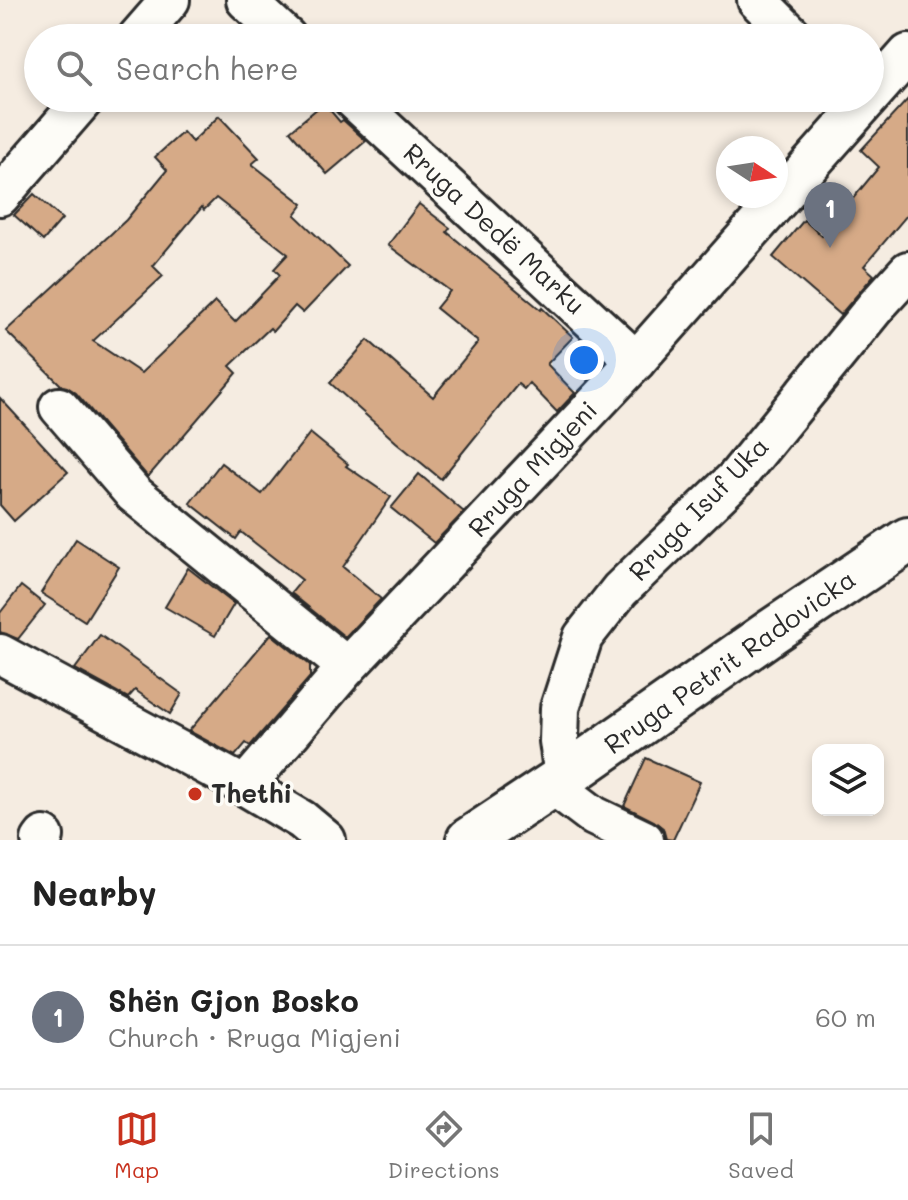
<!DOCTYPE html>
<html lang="en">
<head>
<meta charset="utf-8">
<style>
	:root { --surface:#fff; --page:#f6f6f6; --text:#222; --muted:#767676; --line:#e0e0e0; --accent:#c8321e }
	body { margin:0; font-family:Mali,sans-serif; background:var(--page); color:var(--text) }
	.controls { position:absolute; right:24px; bottom:24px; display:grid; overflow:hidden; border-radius:16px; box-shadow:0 4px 12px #0003 }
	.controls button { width:72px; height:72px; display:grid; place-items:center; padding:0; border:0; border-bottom:2px solid var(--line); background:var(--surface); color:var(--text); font:40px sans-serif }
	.compass { position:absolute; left:716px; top:136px; width:72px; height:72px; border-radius:50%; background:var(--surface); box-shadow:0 4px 12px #0003; rotate:102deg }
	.you { position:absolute; left:584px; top:360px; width:28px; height:28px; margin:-20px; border:6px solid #fff; border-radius:50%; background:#1a73e8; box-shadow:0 0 0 12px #1a73e833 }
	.badge { display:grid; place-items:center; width:52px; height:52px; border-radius:50%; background:var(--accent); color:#fff; font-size:26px; font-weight:700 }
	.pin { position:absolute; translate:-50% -66px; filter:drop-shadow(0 2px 4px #0008) }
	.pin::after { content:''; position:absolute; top:42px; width:28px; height:24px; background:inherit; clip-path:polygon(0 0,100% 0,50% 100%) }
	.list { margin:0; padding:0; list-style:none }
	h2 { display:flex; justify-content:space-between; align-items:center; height:104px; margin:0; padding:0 32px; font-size:34px }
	h2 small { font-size:26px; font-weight:400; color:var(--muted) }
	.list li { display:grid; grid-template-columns:52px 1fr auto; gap:24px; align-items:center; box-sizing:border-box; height:144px; padding:0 32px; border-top:2px solid var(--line) }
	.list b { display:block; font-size:30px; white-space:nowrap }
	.list p { margin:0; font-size:26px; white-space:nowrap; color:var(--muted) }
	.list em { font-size:26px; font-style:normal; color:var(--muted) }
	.icon { flex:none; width:44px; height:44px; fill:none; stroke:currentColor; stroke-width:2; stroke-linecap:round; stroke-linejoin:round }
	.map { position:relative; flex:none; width:908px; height:840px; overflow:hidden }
	.search { position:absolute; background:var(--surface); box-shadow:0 4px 12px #0003; left:24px; right:24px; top:24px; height:88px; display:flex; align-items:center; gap:20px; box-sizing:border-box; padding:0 28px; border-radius:44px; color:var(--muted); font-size:30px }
	.sheet { height:248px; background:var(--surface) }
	nav { display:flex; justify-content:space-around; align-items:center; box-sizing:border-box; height:112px; border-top:2px solid var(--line); background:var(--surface); font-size:22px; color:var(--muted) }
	nav a { display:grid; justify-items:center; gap:4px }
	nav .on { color:var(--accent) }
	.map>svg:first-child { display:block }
	.building { fill:#d6aa87; stroke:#2b2b2b; stroke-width:2; fill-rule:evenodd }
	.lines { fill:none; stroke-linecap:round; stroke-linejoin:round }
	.minor-casing { stroke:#2b2b2b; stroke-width:44 }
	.major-casing { stroke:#2b2b2b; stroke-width:50 }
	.minor { stroke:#fdfcf7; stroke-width:38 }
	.major { stroke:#fdfcf7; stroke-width:44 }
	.poi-dot { fill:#c8321e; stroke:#fdfcf7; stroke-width:3 }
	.labels { text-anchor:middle; stroke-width:7; stroke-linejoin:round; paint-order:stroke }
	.street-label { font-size:26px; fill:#2b2b2b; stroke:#fdfcf7 }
	.poi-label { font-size:26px; font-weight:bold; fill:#2b2b2b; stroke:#fdfcf7; text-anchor:start }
</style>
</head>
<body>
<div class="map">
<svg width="908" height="840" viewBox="0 0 908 840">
	<rect width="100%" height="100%" fill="#f5ece1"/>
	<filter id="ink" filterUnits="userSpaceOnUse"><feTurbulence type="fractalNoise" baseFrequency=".0125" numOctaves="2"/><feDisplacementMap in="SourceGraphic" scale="16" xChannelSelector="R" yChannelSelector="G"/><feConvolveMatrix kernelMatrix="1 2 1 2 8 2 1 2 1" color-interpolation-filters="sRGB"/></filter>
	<g filter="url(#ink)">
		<g class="building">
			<path d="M 908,99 L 908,214 L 864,266 L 874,275 L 840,315 L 773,257 L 804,220 L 822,236 L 879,167 L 861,150 Z"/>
			<path d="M 324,103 L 340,122 L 343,120 L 366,141 L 327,174 L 290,131 Z"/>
			<path d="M 219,116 L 259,158 L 252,164 L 303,204 L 295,215 L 348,266 L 303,313 L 295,306 L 273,331 L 270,328 L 230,366 L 237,373 L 148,477 L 76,393 L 67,387 L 62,386 L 6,331 L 126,220 L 167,170 L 155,157 L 183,132 L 192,142 ZM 216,198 L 288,254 L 274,269 L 280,275 L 235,322 L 215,302 L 141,373 L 93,341 L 163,276 L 153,266 L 202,207 L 204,210 Z"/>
			<path d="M 34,194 L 62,219 L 43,241 L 14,215 Z"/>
			<path d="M 419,204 L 450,228 L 447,232 L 541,310 L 542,308 L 573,337 L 547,364 L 575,393 L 557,412 L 529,383 L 524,389 L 518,384 L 441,479 L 396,442 L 330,383 L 368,340 L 433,397 L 478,342 L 436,308 L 450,291 L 388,245 Z"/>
			<path d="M 0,398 L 68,472 L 14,521 L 0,505 Z"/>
			<path d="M 310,433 L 348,464 L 346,466 L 391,497 L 343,567 L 381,599 L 345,637 L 291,593 L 302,580 L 241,532 L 236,539 L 190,503 L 221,463 L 262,494 Z"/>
			<path d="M 419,474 L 464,512 L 434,543 L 391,508 Z"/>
			<path d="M 76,539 L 119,567 L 85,621 L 41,593 Z"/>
			<path d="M 188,568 L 234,604 L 215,636 L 165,607 Z"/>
			<path d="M 21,586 L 45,605 L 18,639 L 0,632 L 0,613 Z"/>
			<path d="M 271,634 L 310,665 L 310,677 L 250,746 L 246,743 L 235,756 L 189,731 Z"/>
			<path d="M 100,635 L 182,694 L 170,714 L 135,690 L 128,698 L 75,669 Z"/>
			<path d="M 646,758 L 700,782 L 673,840 L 666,839 L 663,828 L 654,821 L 624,806 Z"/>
		</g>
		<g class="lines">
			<defs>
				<g id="minor">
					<path d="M 246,0 L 287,38"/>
					<path d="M 757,0 L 795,38"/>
					<path d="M 137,38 L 170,0"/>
					<path d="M 352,98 L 636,361"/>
					<path d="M 0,196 L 85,98"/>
					<path d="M 59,407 L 134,494 L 347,667"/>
					<path d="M 0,654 L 245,786 L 302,820 L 326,840"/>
					<path d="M 564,777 L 559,741 L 560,708 L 583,637 L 620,590 L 736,478 L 876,306 L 908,271"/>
					<path d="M 553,785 L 594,816 L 644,840"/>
					<path d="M 245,786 L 347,667 L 636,361 L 908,54"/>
					<path d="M 41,840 L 44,836"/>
				</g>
				<path id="major" d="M 469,840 L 564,777 L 771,632 L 908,540"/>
			</defs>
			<use href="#minor" class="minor-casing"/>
			<use href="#major" class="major-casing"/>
			<use href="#minor" class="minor"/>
			<use href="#major" class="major"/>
		</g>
	</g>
	<circle class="poi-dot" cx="195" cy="794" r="8"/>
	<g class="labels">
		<g class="street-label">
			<text transform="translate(494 229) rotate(43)" y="9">Rruga Dedë Marku</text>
			<text transform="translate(533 469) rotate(-47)" y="9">Rruga Migjeni</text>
			<text transform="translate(699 509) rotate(-46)" y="9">Rruga Isuf Uka</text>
			<text transform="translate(730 662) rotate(-35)" y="9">Rruga Petrit Radovicka</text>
		</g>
		<g class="poi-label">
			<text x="211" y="803">Thethi</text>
		</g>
	</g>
</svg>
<div class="controls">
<button><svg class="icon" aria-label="layers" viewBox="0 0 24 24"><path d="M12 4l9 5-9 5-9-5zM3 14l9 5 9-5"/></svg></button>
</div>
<svg class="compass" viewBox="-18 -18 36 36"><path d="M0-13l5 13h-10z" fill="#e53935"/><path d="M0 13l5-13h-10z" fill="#767676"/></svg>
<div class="you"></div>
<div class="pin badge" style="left:830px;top:248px;background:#6b7280">1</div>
<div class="search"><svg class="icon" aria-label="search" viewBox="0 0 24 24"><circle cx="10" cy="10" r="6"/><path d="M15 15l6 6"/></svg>Search here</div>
</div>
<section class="sheet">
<h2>Nearby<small></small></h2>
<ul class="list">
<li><span class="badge" style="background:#6b7280">1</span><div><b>Shën Gjon Bosko</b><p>Church · Rruga Migjeni</p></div><em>60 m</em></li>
</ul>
</section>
<nav>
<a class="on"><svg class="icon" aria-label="map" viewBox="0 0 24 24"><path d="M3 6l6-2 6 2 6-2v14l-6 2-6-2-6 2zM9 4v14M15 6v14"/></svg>Map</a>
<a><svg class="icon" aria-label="directions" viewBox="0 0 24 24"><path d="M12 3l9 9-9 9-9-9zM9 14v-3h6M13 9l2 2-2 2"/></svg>Directions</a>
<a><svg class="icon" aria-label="saved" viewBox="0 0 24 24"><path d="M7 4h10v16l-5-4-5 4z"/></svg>Saved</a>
</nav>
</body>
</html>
